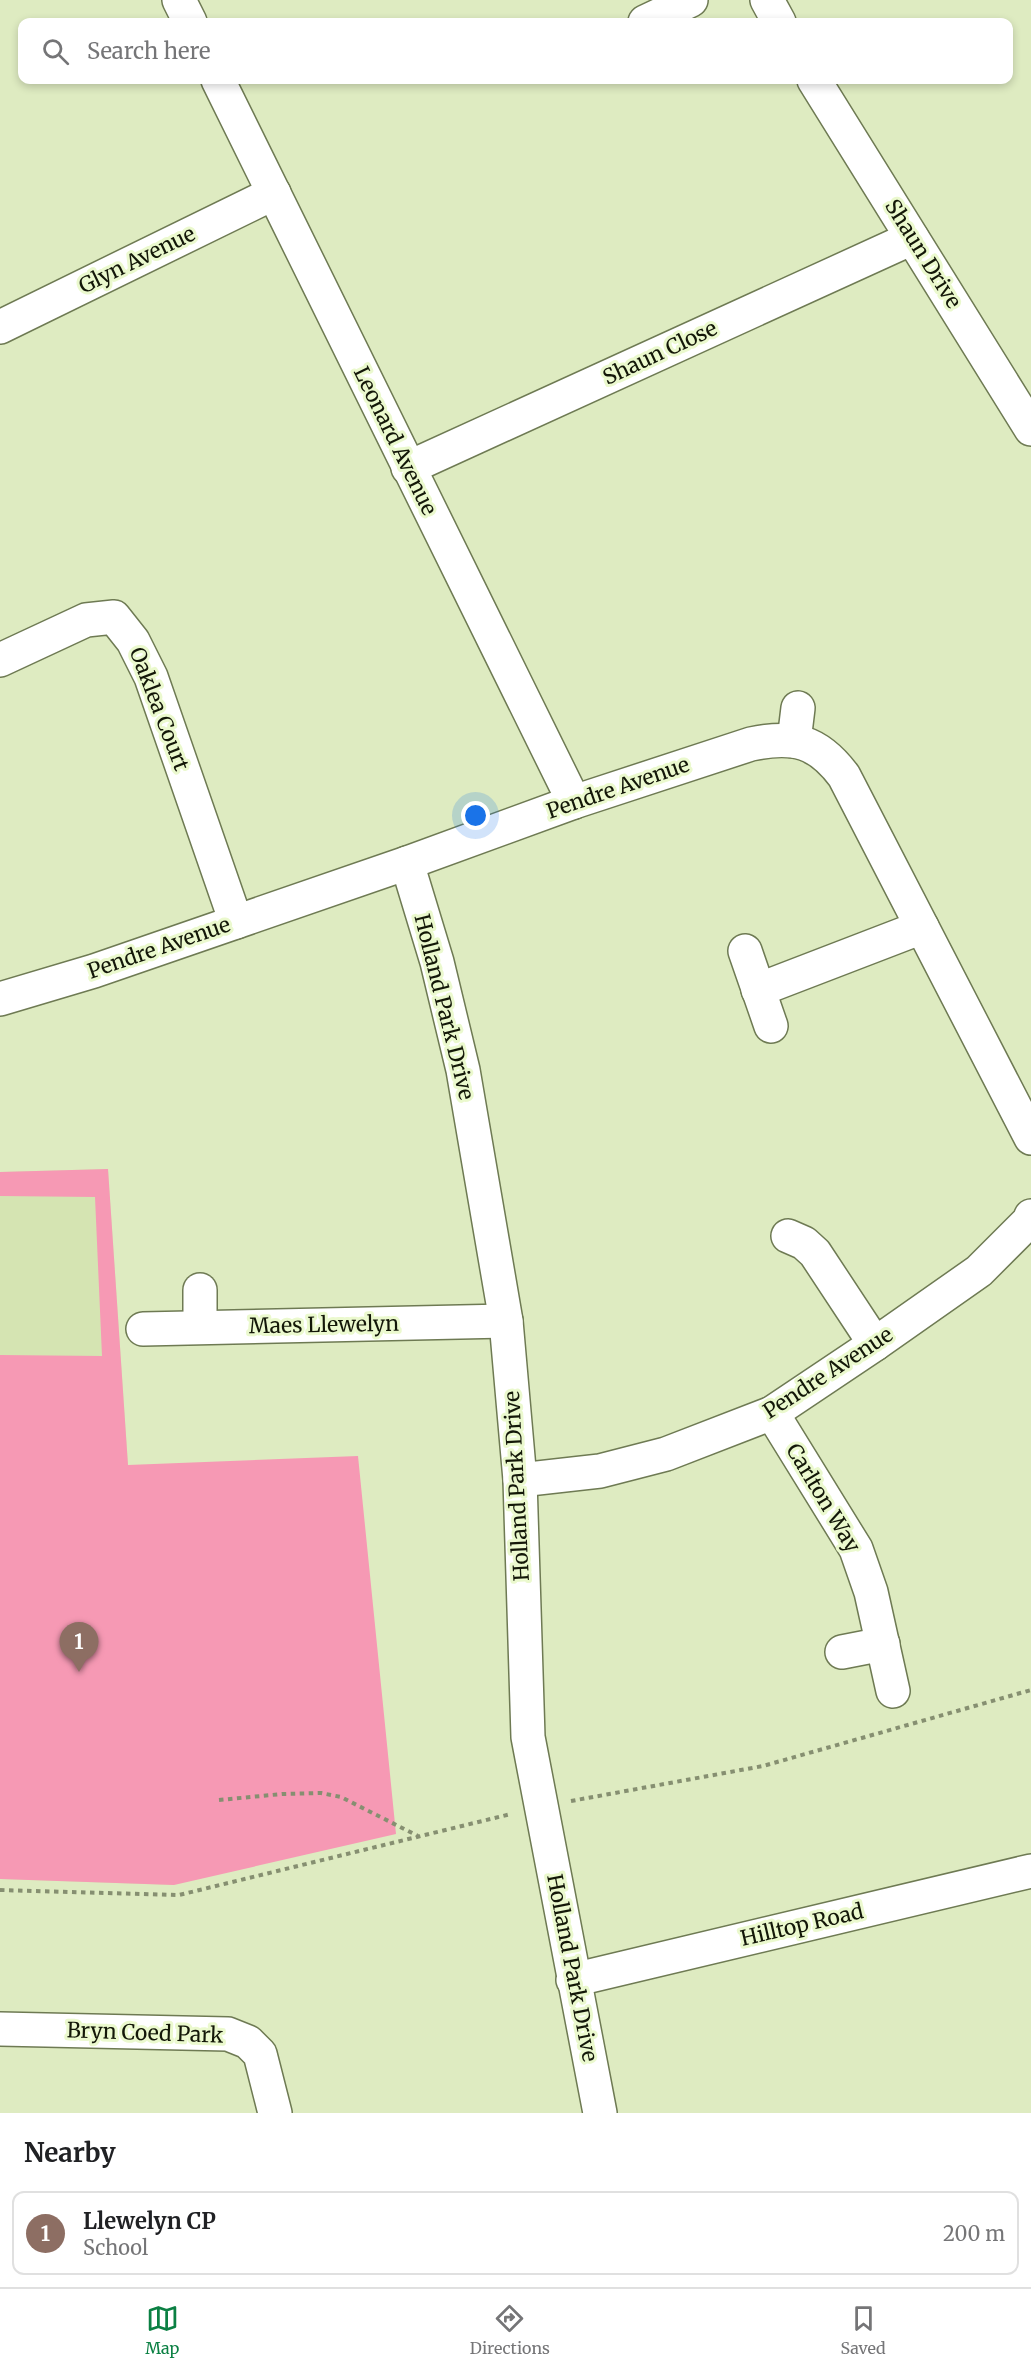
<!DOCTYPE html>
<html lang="en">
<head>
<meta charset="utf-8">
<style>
	:root { --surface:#fff; --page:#f6f6f6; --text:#202124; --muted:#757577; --line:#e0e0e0; --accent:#0b8043 }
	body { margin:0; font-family:Merriweather,serif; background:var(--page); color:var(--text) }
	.you { position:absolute; left:476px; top:816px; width:21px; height:21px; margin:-15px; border:4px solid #fff; border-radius:50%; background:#1a73e8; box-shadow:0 0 0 9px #1a73e833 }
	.badge { display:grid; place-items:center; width:39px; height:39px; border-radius:50%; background:var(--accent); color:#fff; font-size:20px; font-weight:700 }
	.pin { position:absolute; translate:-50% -50px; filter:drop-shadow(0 2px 3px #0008) }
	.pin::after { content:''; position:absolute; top:32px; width:21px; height:18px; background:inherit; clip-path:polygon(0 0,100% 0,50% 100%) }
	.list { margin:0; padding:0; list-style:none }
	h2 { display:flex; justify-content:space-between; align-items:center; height:78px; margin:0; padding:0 24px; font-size:26px }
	h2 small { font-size:20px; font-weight:400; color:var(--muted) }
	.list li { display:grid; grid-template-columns:39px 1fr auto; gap:18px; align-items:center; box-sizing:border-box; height:84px; margin:0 12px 12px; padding:0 12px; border:2px solid var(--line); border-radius:12px }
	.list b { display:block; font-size:22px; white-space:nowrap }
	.list p { margin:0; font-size:20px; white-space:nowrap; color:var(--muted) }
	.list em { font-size:20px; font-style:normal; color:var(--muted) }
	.icon { flex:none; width:33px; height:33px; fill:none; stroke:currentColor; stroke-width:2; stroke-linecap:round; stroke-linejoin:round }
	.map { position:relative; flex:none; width:1031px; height:2113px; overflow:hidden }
	.search { position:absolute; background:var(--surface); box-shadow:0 3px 9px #0003; left:18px; right:18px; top:18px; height:66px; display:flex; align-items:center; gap:15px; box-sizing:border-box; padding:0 21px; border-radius:12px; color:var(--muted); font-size:22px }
	.sheet { height:174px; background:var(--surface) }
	nav { display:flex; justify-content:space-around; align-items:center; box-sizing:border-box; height:84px; border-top:2px solid var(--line); background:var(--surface); font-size:16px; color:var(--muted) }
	nav a { display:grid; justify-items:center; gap:3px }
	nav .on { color:var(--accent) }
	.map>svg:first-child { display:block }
	.built { fill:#d5e4b2 }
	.green { fill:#f699b4 }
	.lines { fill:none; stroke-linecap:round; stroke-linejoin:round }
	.minor-casing { stroke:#6e7a53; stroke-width:36 }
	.path { stroke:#868f71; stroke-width:4; stroke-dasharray:4.5 4.5; stroke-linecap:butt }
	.minor { stroke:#fff; stroke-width:33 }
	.labels { text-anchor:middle; stroke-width:6; stroke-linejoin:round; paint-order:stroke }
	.street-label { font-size:21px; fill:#131708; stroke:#ebf9ce }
</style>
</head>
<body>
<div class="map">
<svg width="1031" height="2113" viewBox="0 0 1031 2113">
	<rect width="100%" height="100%" fill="#deebc1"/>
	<path class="built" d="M 108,1169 L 128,1465 L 174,1885 L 0,1879 L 0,1172 Z"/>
	<path class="green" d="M 108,1169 L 128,1465 L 358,1456 L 396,1834 L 174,1885 L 0,1879 L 0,1355 L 102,1356 L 95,1197 L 0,1196 L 0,1172 Z"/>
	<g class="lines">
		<defs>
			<g id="minor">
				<path d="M 179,0 L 190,22"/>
				<path d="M 767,0 L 779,22"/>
				<path d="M 645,22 L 691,0"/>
				<path d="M 218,80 L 574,802"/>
				<path d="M 814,80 L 1031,429"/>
				<path d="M 0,327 L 274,193"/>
				<path d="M 408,468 L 912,238"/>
				<path d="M 0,660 L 86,620 L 114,617 L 133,641 L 151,677 L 236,922"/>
				<path d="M 794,741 L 798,708"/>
				<path d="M 407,863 L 437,962 L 463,1070 L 506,1321 L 520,1480 L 528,1737 L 600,2113"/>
				<path d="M 745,951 L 771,1026"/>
				<path d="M 758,990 L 922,927"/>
				<path d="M 0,999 L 94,971 L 407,863 L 574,802 L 751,744 C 794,735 818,741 844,776 L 1031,1138"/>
				<path d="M 788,1236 L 804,1243 L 815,1253 L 875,1344"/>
				<path d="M 200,1290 L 200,1327"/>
				<path d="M 143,1329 L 506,1321"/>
				<path d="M 772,1413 L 856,1549 L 871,1592 L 893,1691"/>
				<path d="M 520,1480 L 600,1471 L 666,1454 L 772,1413 L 875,1344 L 979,1271 L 1029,1221 L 1031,1216"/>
				<path d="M 842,1652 L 883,1644"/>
				<path d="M 573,1980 L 1031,1871"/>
				<path d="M 0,2029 L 228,2034 L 248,2042 L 260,2054 L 275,2113"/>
			</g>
		</defs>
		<use href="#minor" class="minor-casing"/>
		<g class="path">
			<path d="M 219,1800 L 282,1794 L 321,1793 L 341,1797 L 418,1836"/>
			<path d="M 571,1801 L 763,1766 L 1031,1690"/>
			<path d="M 0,1890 L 179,1895 L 511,1814"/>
		</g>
		<use href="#minor" class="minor"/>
	</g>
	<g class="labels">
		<g class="street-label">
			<text transform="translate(923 254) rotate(58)" y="7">Shaun Drive</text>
			<text transform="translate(137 260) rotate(-26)" y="7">Glyn Avenue</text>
			<text transform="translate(660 353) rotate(-25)" y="7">Shaun Close</text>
			<text transform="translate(395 441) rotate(64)" y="7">Leonard Avenue</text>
			<text transform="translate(159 709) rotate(69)" y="7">Oaklea Court</text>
			<text transform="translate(618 788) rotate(-19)" y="7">Pendre Avenue</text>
			<text transform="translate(159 948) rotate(-19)" y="7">Pendre Avenue</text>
			<text transform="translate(444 1007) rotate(76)" y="7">Holland Park Drive</text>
			<text transform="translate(324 1325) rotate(-1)" y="7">Maes Llewelyn</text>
			<text transform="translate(828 1373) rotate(-33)" y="7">Pendre Avenue</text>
			<text transform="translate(517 1486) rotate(-93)" y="7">Holland Park Drive</text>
			<text transform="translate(823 1498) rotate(59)" y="7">Carlton Way</text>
			<text transform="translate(802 1925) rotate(-13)" y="7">Hilltop Road</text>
			<text transform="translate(572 1968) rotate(79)" y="7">Holland Park Drive</text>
			<text transform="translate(145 2033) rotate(2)" y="7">Bryn Coed Park</text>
		</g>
	</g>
</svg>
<div class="you"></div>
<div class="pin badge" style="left:79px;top:1672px;background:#8d6e63">1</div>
<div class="search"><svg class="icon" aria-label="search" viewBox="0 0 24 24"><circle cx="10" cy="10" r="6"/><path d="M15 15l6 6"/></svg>Search here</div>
</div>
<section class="sheet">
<h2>Nearby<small></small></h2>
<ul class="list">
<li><span class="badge" style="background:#8d6e63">1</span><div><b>Llewelyn CP</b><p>School</p></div><em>200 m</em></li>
</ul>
</section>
<nav>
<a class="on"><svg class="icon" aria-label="map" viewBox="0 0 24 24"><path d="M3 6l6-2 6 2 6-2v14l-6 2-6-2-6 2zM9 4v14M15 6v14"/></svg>Map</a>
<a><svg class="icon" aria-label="directions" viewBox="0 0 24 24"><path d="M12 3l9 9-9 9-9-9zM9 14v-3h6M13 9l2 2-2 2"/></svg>Directions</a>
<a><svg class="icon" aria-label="saved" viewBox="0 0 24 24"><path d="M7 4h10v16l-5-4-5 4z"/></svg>Saved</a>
</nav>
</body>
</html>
